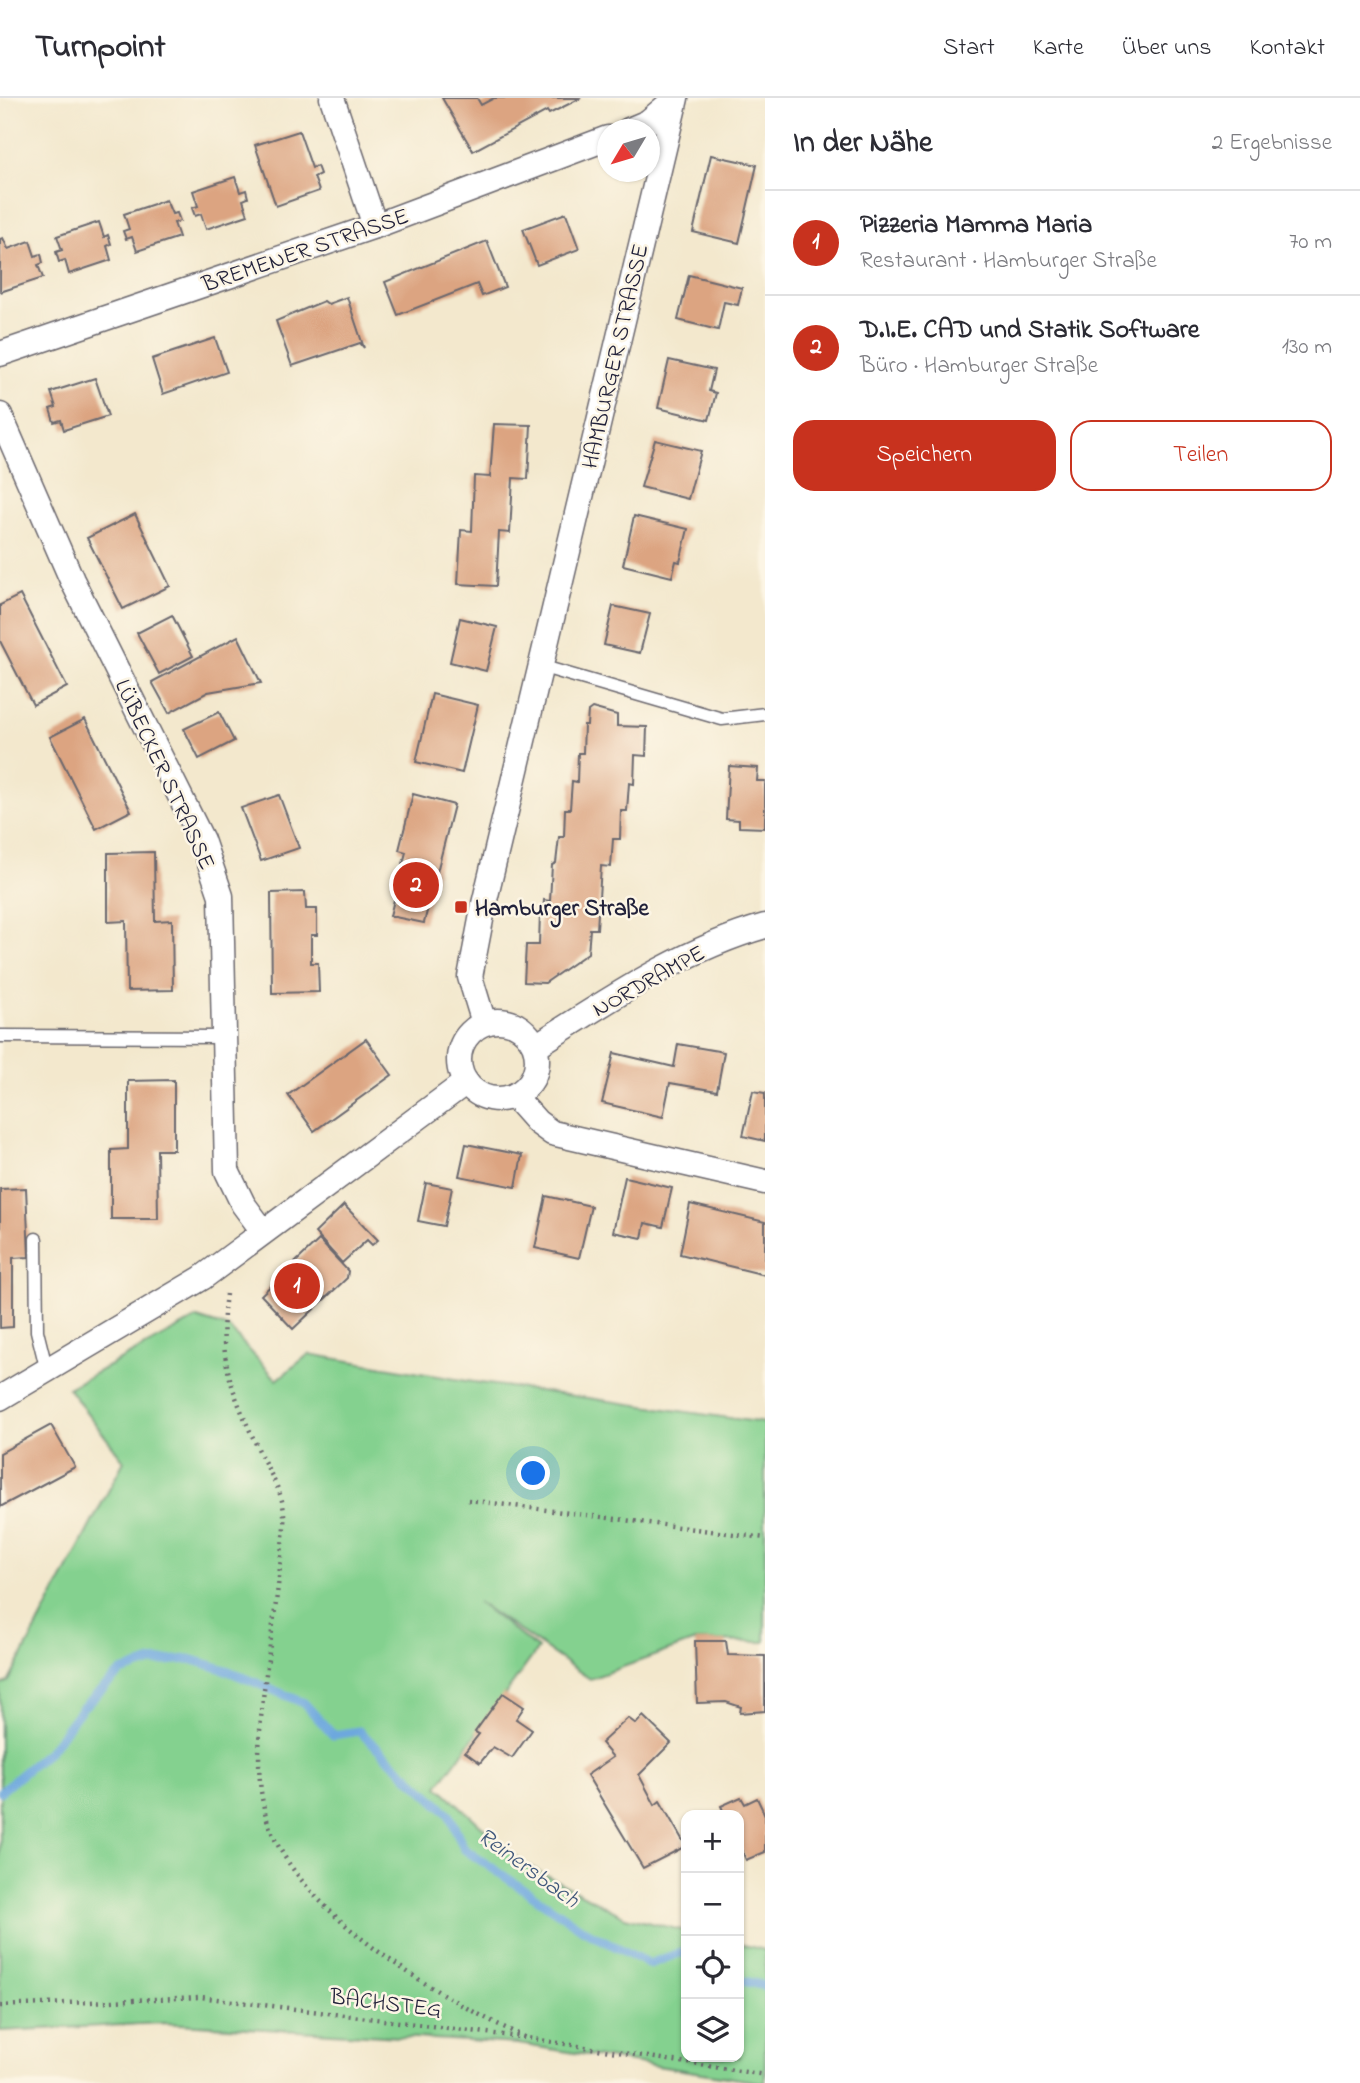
<!DOCTYPE html>
<html lang="de">
<head>
<meta charset="utf-8">
<style>
	:root { --surface:#fff; --page:#f7f7f7; --text:#2b2b33; --muted:#7c7c81; --line:#e1e1e2; --accent:#c8321e }
	body { margin:0; font-family:"Indie Flower",sans-serif; background:var(--page); color:var(--text) }
	.controls { position:absolute; right:21px; bottom:21px; display:grid; overflow:hidden; border-radius:14px; box-shadow:0 2px 5px #0004 }
	.controls button { width:63px; height:63px; display:grid; place-items:center; padding:0; border:0; border-bottom:2px solid var(--line); background:var(--surface); color:var(--text); font:35px sans-serif }
	.compass { position:absolute; left:597px; top:21px; width:63px; height:63px; border-radius:50%; background:var(--surface); box-shadow:0 2px 5px #0004; rotate:232deg }
	.you { position:absolute; left:534px; top:1376px; width:24px; height:24px; margin:-18px; border:5px solid #fff; border-radius:50%; background:#1a73e8; box-shadow:0 0 0 10px #1a73e833 }
	.badge { display:grid; place-items:center; width:46px; height:46px; border-radius:50%; background:var(--accent); color:#fff; font-size:23px; font-weight:700 }
	.pin { position:absolute; translate:-50% -50%; border:4px solid #fff; box-shadow:0 2px 7px #0006 }
	.list { margin:0; padding:0; list-style:none }
	h2 { display:flex; justify-content:space-between; align-items:center; height:91px; margin:0; padding:0 28px; font-size:30px }
	h2 small { font-size:23px; font-weight:400; color:var(--muted) }
	.list li { display:grid; grid-template-columns:46px 1fr auto; gap:21px; align-items:center; box-sizing:border-box; height:105px; padding:0 28px; border-top:2px solid var(--line) }
	.list b { display:block; font-size:26px; white-space:nowrap }
	.list p { margin:0; font-size:23px; white-space:nowrap; color:var(--muted) }
	.list em { font-size:23px; font-style:normal; color:var(--muted) }
	.actions { display:flex; gap:14px; padding:21px 28px }
	.actions a { flex:1; padding:16px 0; border:2px solid var(--accent); border-radius:21px; text-align:center; font-size:24px; color:var(--accent) }
	.actions .main { background:var(--accent); color:#fff }
	.icon { flex:none; width:38px; height:38px; fill:none; stroke:currentColor; stroke-width:2; stroke-linecap:round; stroke-linejoin:round }
	.map { position:relative; flex:none; width:765px; height:1985px; overflow:hidden }
	header { display:flex; align-items:center; gap:42px; box-sizing:border-box; height:98px; padding:0 35px; background:var(--surface); border-bottom:2px solid var(--line) }
	header strong { font-size:33px }
	nav { display:flex; gap:38px; margin-inline-start:auto; font-size:24px }
	main { display:flex }
	aside { flex:1; background:var(--surface) }
	.map>svg:first-child { display:block }
	.green { fill:#84d18f; stroke:#537a65; stroke-width:2 }
	.lines { fill:none; stroke-linecap:round; stroke-linejoin:round }
	.stream { stroke:#6da8de; stroke-width:9 }
	.building { fill:#dca481 }
	.service-casing { stroke:#6b676e; stroke-width:15 }
	.minor-casing { stroke:#6b676e; stroke-width:27 }
	.path { stroke:#6b676e; stroke-width:4.5; stroke-dasharray:2 5; stroke-linecap:butt }
	.service { stroke:#fff; stroke-width:12 }
	.minor { stroke:#fff; stroke-width:24 }
	.poi-dot { fill:#c8321e; stroke:#fcf5e5; stroke-width:2.5 }
	.labels { text-anchor:middle; stroke-width:5; stroke-linejoin:round; paint-order:stroke }
	.street-label { font-size:23px; fill:#22223b; stroke:#fcf5e5 }
	.poi-label { font-size:23px; font-weight:bold; fill:#22223b; stroke:#fcf5e5; text-anchor:start }
	.water-label { font-size:24px; font-style:italic; fill:#40587c; stroke:#fcf5e5 }
</style>
</head>
<body>
<header>
<strong>Turnpoint</strong>
<nav><a>Start</a><a>Karte</a><a>Über uns</a><a>Kontakt</a></nav>
</header>
<main>
<div class="map">
<svg width="765" height="1985" viewBox="0 0 765 1985">
	<rect width="100%" height="100%" fill="#fcf5e5"/>
	<filter id="ink" filterUnits="userSpaceOnUse"><feTurbulence type="fractalNoise" baseFrequency=".0143" numOctaves="2"/><feDisplacementMap in="SourceGraphic" scale="14" xChannelSelector="R" yChannelSelector="G"/><feConvolveMatrix kernelMatrix="1 2 1 2 8 2 1 2 1" color-interpolation-filters="sRGB"/></filter>
	<filter id="wash" filterUnits="userSpaceOnUse"><feTurbulence type="fractalNoise" baseFrequency=".00686" numOctaves="4" result="noise"/><feDisplacementMap in="SourceGraphic" scale="28" xChannelSelector="R" yChannelSelector="G"/><feGaussianBlur stdDeviation="1.57" result="paint"/><feColorMatrix in="noise" values="0 0 0 0 0 0 0 0 0 0 0 0 0 0 0 0 0 1.4 0 .05"/><feComposite in="paint" operator="in"/></filter>
	<g filter="url(#wash)">
		<rect width="100%" height="100%" fill="#f3e8cd"/>
		<path class="green" d="M 197,1220 L 229,1230 L 277,1282 L 309,1256 L 467,1283 L 765,1325 L 765,1544 L 695,1543 L 590,1581 L 477,1504 L 538,1551 L 438,1688 L 521,1764 L 625,1819 L 686,1833 L 686,1959 L 739,1959 L 739,1846 L 765,1852 L 765,1985 L 518,1946 L 163,1925 L 0,1933 L 0,1588 L 9,1583 L 124,1363 L 68,1290 Z"/>
		<g class="lines">
			<g class="stream">
				<path d="M 0,1694 L 50,1652 L 82,1610 L 121,1574 L 152,1564 L 190,1561 L 226,1572 L 304,1605 L 333,1637 L 359,1633 L 449,1716 L 464,1751 L 584,1832 L 649,1866 L 682,1854 L 686,1857"/>
				<path d="M 739,1882 L 765,1888"/>
			</g>
		</g>
		<g id="blocks">
			<g class="building">
				<path d="M 442,0 L 477,0 L 481,7 L 494,0 L 581,0 L 549,16 L 547,13 L 473,53 Z"/>
				<path d="M 299,33 L 312,70 L 317,68 L 320,76 L 314,79 L 319,93 L 276,108 L 255,47 Z"/>
				<path d="M 711,57 L 757,67 L 739,145 L 693,134 Z"/>
				<path d="M 235,79 L 240,94 L 246,92 L 248,100 L 243,102 L 248,117 L 206,131 L 201,116 L 195,118 L 192,110 L 198,108 L 193,93 Z"/>
				<path d="M 166,102 L 172,116 L 177,115 L 180,123 L 174,125 L 179,139 L 137,153 L 132,139 L 126,141 L 123,133 L 129,131 L 124,116 Z"/>
				<path d="M 566,115 L 579,151 L 537,167 L 523,131 Z"/>
				<path d="M 99,124 L 104,139 L 108,137 L 111,146 L 107,148 L 111,162 L 69,176 L 65,162 L 59,164 L 56,154 L 62,152 L 57,138 Z"/>
				<path d="M 3,140 L 8,151 L 30,143 L 35,158 L 41,156 L 43,165 L 38,167 L 43,180 L 0,194 L 0,141 Z"/>
				<path d="M 487,143 L 505,189 L 482,198 L 477,186 L 398,217 L 385,184 Z"/>
				<path d="M 689,177 L 742,190 L 738,207 L 724,204 L 718,232 L 678,222 Z"/>
				<path d="M 347,199 L 364,250 L 360,245 L 292,268 L 276,223 L 324,203 L 328,206 Z"/>
				<path d="M 215,240 L 227,274 L 163,296 L 152,261 Z"/>
				<path d="M 669,262 L 714,272 L 709,293 L 716,295 L 709,322 L 658,310 Z"/>
				<path d="M 95,280 L 108,318 L 64,332 L 61,322 L 54,324 L 50,311 L 56,309 L 51,294 Z"/>
				<path d="M 494,326 L 531,327 L 528,381 L 513,380 L 510,435 L 499,434 L 496,488 L 458,486 L 461,432 L 472,433 L 474,378 L 490,379 Z"/>
				<path d="M 655,342 L 701,353 L 688,401 L 641,389 Z"/>
				<path d="M 135,416 L 170,488 L 123,511 L 87,440 Z"/>
				<path d="M 634,418 L 688,431 L 680,464 L 676,463 L 672,479 L 623,467 Z"/>
				<path d="M 20,497 L 67,589 L 33,607 L 0,543 L 0,507 Z"/>
				<path d="M 613,508 L 650,516 L 640,555 L 604,547 Z"/>
				<path d="M 172,517 L 193,558 L 159,576 L 137,535 Z"/>
				<path d="M 460,520 L 497,529 L 486,573 L 450,564 Z"/>
				<path d="M 238,538 L 261,585 L 208,594 L 169,615 L 152,584 Z"/>
				<path d="M 432,596 L 478,607 L 462,675 L 416,664 Z"/>
				<path d="M 592,610 L 617,617 L 617,628 L 647,629 L 646,658 L 635,657 L 634,686 L 629,685 L 627,713 L 621,713 L 620,741 L 613,741 L 611,769 L 601,768 L 597,831 L 590,831 L 588,855 L 545,885 L 524,884 L 526,847 L 539,847 L 540,814 L 543,815 L 544,802 L 550,803 L 552,767 L 556,765 L 559,739 L 564,739 L 565,711 L 570,711 L 572,683 L 577,684 L 578,655 L 583,655 L 584,627 L 587,627 L 588,613 Z"/>
				<path d="M 219,614 L 234,643 L 199,661 L 184,631 Z"/>
				<path d="M 85,621 L 131,713 L 96,731 L 50,639 Z"/>
				<path d="M 729,668 L 758,670 L 757,683 L 765,683 L 765,730 L 739,729 L 739,722 L 726,721 Z"/>
				<path d="M 413,696 L 454,707 L 424,825 L 390,818 L 406,754 L 399,752 Z"/>
				<path d="M 279,697 L 299,750 L 261,763 L 241,710 Z"/>
				<path d="M 154,754 L 155,823 L 172,822 L 173,892 L 127,893 L 126,823 L 108,824 L 108,755 Z"/>
				<path d="M 305,794 L 306,811 L 317,811 L 317,837 L 311,837 L 311,865 L 318,865 L 319,894 L 272,895 L 271,795 Z"/>
				<path d="M 366,941 L 392,977 L 314,1033 L 288,997 Z"/>
				<path d="M 678,946 L 724,954 L 717,993 L 670,985 L 663,1019 L 602,1005 L 614,955 L 674,969 Z"/>
				<path d="M 174,982 L 174,1052 L 157,1052 L 158,1121 L 111,1121 L 111,1052 L 128,1051 L 128,983 Z"/>
				<path d="M 753,993 L 765,995 L 765,1043 L 743,1038 Z"/>
				<path d="M 466,1046 L 522,1057 L 516,1089 L 459,1078 Z"/>
				<path d="M 625,1079 L 672,1090 L 663,1129 L 645,1125 L 642,1140 L 613,1134 Z"/>
				<path d="M 426,1085 L 452,1090 L 444,1128 L 418,1123 Z"/>
				<path d="M 26,1090 L 29,1159 L 13,1160 L 13,1229 L 0,1230 L 0,1091 Z"/>
				<path d="M 546,1098 L 591,1108 L 579,1160 L 535,1150 Z"/>
				<path d="M 690,1106 L 765,1124 L 765,1177 L 680,1156 Z"/>
				<path d="M 344,1107 L 378,1142 L 372,1147 L 367,1142 L 342,1165 L 315,1135 Z"/>
				<path d="M 319,1142 L 348,1173 L 347,1180 L 293,1231 L 261,1197 Z"/>
				<path d="M 51,1327 L 75,1369 L 0,1409 L 0,1355 Z"/>
				<path d="M 695,1543 L 726,1543 L 728,1557 L 765,1558 L 765,1613 L 740,1615 L 741,1609 L 726,1604 L 697,1605 Z"/>
				<path d="M 503,1595 L 524,1609 L 516,1621 L 532,1632 L 512,1660 L 493,1649 L 480,1665 L 465,1654 L 479,1636 L 475,1634 Z"/>
				<path d="M 643,1618 L 671,1645 L 639,1677 L 655,1707 L 660,1703 L 686,1748 L 643,1770 L 587,1677 L 613,1659 L 601,1645 L 628,1620 L 636,1626 Z"/>
				<path d="M 741,1699 L 745,1706 L 757,1700 L 765,1717 L 765,1754 L 746,1762 L 739,1746 L 739,1717 L 725,1717 L 721,1708 Z"/>
			</g>
		</g>
	</g>
	<g filter="url(#ink)">
		<use href="#blocks" fill-opacity="0" stroke="#6b676e" stroke-width="2"/>
		<g class="lines">
			<defs>
				<g id="service">
					<path d="M 540,568 L 722,621 L 765,616"/>
					<path d="M 0,938 L 224,939"/>
					<path d="M 36,1141 L 37,1233 L 47,1273"/>
				</g>
				<g id="minor">
					<path d="M 332,0 L 375,128"/>
					<path d="M 629,32 L 648,24 L 675,1"/>
					<path d="M 0,256 L 375,128 L 608,40"/>
					<path d="M 0,317 L 72,482 L 202,742 L 221,798 L 227,1073 L 243,1106 L 263,1133"/>
					<circle cx="498" cy="962" r="39"/>
					<path d="M 484,925 L 470,879 L 484,806 L 676,0"/>
					<path d="M 536,948 C 609,902 681,852 765,828"/>
					<path d="M 514,998 L 537,1024 L 552,1035 L 765,1084"/>
					<path d="M 0,1300 L 202,1180 L 466,984"/>
				</g>
			</defs>
			<use href="#service" class="service-casing"/>
			<use href="#minor" class="minor-casing"/>
			<g class="path">
				<path d="M 226,1196 C 217,1264 233,1296 261,1357 C 270,1376 283,1394 284,1416 C 285,1429 282,1444 281,1458 C 277,1509 267,1559 262,1610 C 258,1648 256,1694 270,1730 C 305,1820 442,1902 527,1940"/>
				<path d="M 468,1402 L 765,1440"/>
				<path d="M 0,1908 L 200,1899 L 527,1940 L 765,1977"/>
			</g>
			<use href="#service" class="service"/>
			<use href="#minor" class="minor"/>
		</g>
	</g>
	<rect class="poi-dot" x="454" y="802" width="14" height="14" rx="3.5"/>
	<g class="labels">
		<g class="street-label">
			<text transform="translate(305 151) rotate(-19)" y="8">BREMENER STRASSE</text>
			<text transform="translate(614 258) rotate(-77)" y="8">HAMBURGER STRASSE</text>
			<text transform="translate(166 676) rotate(65)" y="8">LÜBECKER STRASSE</text>
			<text transform="translate(648 882) rotate(-29)" y="8">NORDRAMPE</text>
			<text transform="translate(386 1904) rotate(7)" y="8">BACHSTEG</text>
		</g>
		<g class="poi-label">
			<text x="475" y="817">Hamburger Straße</text>
		</g>
		<g class="water-label">
			<text transform="translate(529 1769) rotate(36)" y="8">Reinersbach</text>
		</g>
	</g>
</svg>
<div class="controls">
<button>+</button>
<button>−</button>
<button><svg class="icon" aria-label="locate" viewBox="0 0 24 24"><circle cx="12" cy="12" r="6"/><path d="M12 2v4M12 18v4M2 12h4M18 12h4"/></svg></button>
<button><svg class="icon" aria-label="layers" viewBox="0 0 24 24"><path d="M12 4l9 5-9 5-9-5zM3 14l9 5 9-5"/></svg></button>
</div>
<svg class="compass" viewBox="-18 -18 36 36"><path d="M0-13l5 13h-10z" fill="#e53935"/><path d="M0 13l5-13h-10z" fill="#7c7c81"/></svg>
<div class="you"></div>
<div class="pin badge" style="left:297px;top:1188px">1</div>
<div class="pin badge" style="left:416px;top:787px">2</div>
</div>
<aside>
<h2>In der Nähe<small>2 Ergebnisse</small></h2>
<ul class="list">
<li><span class="badge">1</span><div><b>Pizzeria Mamma Maria</b><p>Restaurant · Hamburger Straße</p></div><em>70 m</em></li>
<li><span class="badge">2</span><div><b>D.I.E. CAD und Statik Software</b><p>Büro · Hamburger Straße</p></div><em>130 m</em></li>
</ul>
<div class="actions"><a class="main">Speichern</a><a>Teilen</a></div>
</aside>
</main>
</body>
</html>
